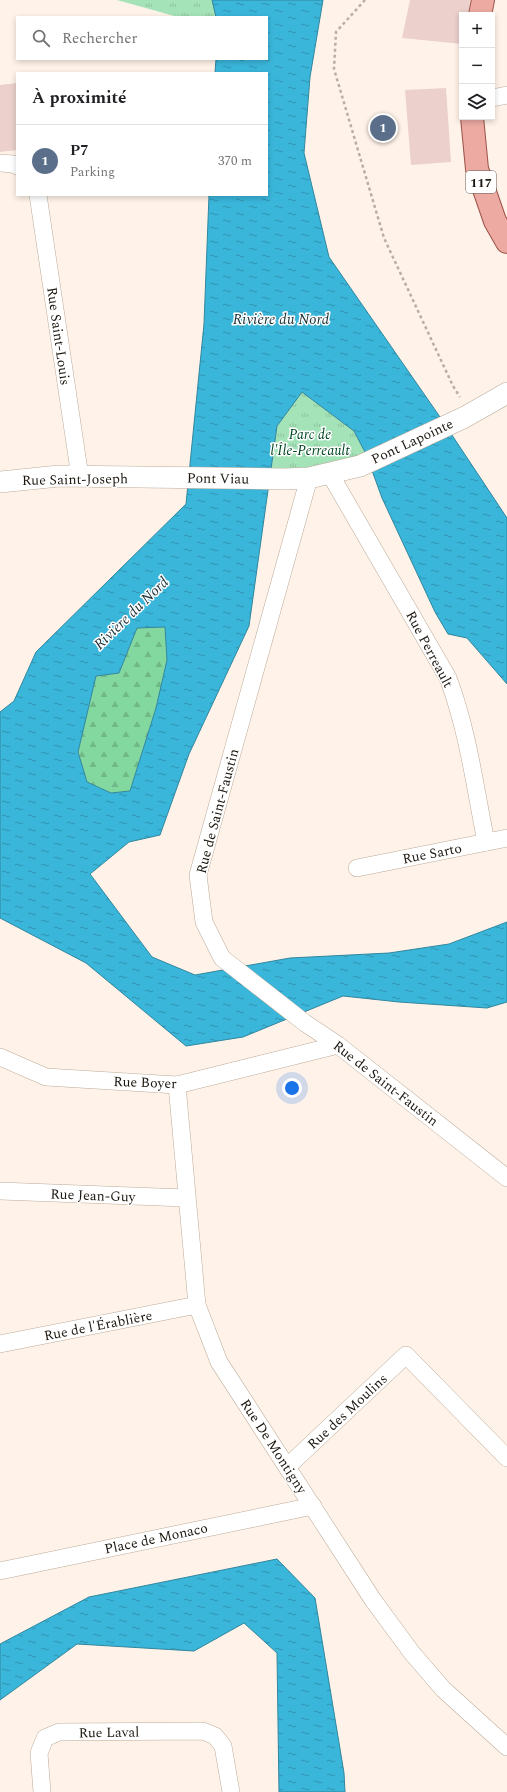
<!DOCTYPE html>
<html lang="fr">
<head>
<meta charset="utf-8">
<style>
	:root { --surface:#fff; --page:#f6f6f6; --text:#202124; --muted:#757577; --line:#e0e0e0; --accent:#d93025 }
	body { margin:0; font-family:Spectral,serif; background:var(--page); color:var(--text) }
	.controls { position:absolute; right:12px; top:12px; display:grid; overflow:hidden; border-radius:0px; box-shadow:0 2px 6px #0003 }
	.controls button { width:36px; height:36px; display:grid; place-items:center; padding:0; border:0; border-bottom:1px solid var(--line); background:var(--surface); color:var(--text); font:20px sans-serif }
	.you { position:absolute; left:292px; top:1088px; width:14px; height:14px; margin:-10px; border:3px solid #fff; border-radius:50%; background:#1a73e8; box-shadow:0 0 0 6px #1a73e833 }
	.badge { display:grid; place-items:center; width:26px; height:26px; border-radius:50%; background:var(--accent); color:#fff; font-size:13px; font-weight:700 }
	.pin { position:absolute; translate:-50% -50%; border:2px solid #fff; box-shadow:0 1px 4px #0006 }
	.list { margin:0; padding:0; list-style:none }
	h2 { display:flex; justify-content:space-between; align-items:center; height:52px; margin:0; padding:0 16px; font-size:17px }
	h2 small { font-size:13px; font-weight:400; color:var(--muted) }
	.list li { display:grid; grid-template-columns:26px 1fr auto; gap:12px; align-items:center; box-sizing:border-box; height:72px; padding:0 16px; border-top:1px solid var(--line) }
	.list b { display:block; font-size:15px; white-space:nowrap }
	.list p { margin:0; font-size:13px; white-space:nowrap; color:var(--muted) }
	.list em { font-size:13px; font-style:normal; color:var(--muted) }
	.icon { flex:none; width:22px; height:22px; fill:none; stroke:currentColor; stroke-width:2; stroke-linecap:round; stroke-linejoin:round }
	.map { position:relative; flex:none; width:507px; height:1792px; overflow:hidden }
	.search { position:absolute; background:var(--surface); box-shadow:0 2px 6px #0003; left:16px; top:16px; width:252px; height:44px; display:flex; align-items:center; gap:10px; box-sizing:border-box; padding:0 14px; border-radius:0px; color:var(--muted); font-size:15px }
	.panel { position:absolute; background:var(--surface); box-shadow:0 2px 6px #0003; left:16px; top:72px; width:252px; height:124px; border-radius:0px }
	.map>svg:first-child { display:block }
	.forest { fill:url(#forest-firs) }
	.park { fill:url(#park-tufts) }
	.water { fill:url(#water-ripples); stroke:#31869d; fill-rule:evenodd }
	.building { fill:#ebd0cc }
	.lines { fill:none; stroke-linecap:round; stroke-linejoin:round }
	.minor-casing { stroke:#bcaa99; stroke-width:18 }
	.tertiary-casing { stroke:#bcaa99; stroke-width:22 }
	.primary-casing { stroke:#9c5247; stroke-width:24 }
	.path { stroke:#b8aea5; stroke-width:2.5; stroke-dasharray:3 3; stroke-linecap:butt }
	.minor { stroke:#fff; stroke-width:17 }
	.tertiary { stroke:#fff; stroke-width:21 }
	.primary { stroke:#ecaaa2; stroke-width:22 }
	.labels { text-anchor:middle; stroke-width:3; stroke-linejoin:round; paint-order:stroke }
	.shield { fill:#fff; stroke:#615d58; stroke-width:1 }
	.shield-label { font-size:13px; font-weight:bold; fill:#1d1710 }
	.street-label { font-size:14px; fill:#1d1710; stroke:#fff }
	.park-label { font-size:14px; font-style:italic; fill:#004622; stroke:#fff }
	.water-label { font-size:15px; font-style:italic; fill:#1c3038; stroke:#fff }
</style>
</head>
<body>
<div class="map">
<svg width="507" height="1792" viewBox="0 0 507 1792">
	<defs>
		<pattern id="forest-firs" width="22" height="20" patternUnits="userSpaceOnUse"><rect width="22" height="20" fill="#82d89e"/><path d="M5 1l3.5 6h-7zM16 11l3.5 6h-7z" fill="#70b987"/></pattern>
		<pattern id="park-tufts" width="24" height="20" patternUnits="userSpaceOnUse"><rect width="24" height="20" fill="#a4e3b7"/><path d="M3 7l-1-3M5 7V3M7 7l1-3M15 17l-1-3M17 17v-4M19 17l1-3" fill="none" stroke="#8dc29c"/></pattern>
		<pattern id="water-ripples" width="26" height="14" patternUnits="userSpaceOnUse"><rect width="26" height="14" fill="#3ab6da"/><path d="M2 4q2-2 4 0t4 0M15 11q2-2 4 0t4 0" fill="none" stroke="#3093af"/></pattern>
	</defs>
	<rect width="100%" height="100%" fill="#fff3e9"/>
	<path class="forest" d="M 165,627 L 167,660 L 156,708 L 130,791 L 111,793 L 87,782 L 78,752 L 96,676 L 119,673 L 137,628 Z"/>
	<g class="park">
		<path d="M 117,0 L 212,0 L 216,17 L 178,17 Z"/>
		<path d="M 302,391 L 354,431 L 366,454 L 330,474 L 270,473 L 277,426 Z"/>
	</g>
	<g class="water">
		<path d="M 212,0 L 323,0 L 310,77 L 304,153 L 329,257 L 440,417 L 507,518 L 507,684 L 467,638 L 448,634 L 435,612 L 382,498 L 366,454 L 354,431 L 302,392 L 277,426 L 249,626 L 189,754 L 160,835 L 129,842 L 90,874 L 152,957 L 195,975 L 290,958 L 389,953 L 449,944 L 507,922 L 507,1002 L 487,1008 L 399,1002 L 343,996 L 243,1037 L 186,1046 L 86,963 L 0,918 L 0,712 L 14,701 L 36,652 L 186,504 L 204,324 L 209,195 L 267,195 L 267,73 L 215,73 L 216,59 L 267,59 L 267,17 L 216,17 ZM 165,627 L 167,660 L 156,708 L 130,791 L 111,793 L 87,782 L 78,752 L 96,676 L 119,673 L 137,628 Z"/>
		<path d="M 277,1559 L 315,1598 L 344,1773 L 345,1792 L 279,1792 L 277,1653 L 244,1623 L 194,1651 L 77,1644 L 0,1700 L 0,1644 L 89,1597 Z"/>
	</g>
	<g class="building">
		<path d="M 410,0 L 470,0 L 468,15 L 462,15 L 462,44 L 402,38 Z"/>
		<path d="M 17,83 L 17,150 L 0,152 L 0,85 Z"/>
		<path d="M 446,88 L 451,162 L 411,165 L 405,90 Z"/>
	</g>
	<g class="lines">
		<defs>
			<g id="minor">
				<path d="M 492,98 L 507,95"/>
				<path d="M 0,163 L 13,164 L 17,166"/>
				<path d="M 38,195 L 80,477"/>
				<path d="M 330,474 L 448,678 C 468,731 475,787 486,842"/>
				<path d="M 309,478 L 198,875 L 204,922 L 222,958 L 305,1023 L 338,1045 L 507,1178"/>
				<path d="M 357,868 L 507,838"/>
				<path d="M 0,1057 L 46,1077 L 177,1085 L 338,1045"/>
				<path d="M 177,1085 L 197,1305 L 219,1362 L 373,1600 L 412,1653 L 443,1689 L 507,1747"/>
				<path d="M 0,1191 L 186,1198"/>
				<path d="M 0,1344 L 197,1305"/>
				<path d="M 287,1467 L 406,1355 L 507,1458"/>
				<path d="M 0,1571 L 313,1506"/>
				<path d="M 42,1792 L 39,1753 L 45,1738 L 59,1732 L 203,1731 L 215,1736 L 223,1746 L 231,1792"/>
			</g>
			<path id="tertiary" d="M 0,482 L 59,476 L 285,479 L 309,478 L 360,466 L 465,417 L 507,393"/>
			<g id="primary">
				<path d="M 480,15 L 483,0"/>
				<path d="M 472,117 L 477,169 L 495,221 L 507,242"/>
			</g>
		</defs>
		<use href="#minor" class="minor-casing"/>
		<use href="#tertiary" class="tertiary-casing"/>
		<use href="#primary" class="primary-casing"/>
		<path class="path" d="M 365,0 L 336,32 L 334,69 L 384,238 L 453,386 L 460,397"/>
		<use href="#minor" class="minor"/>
		<use href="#tertiary" class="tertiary"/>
		<use href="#primary" class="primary"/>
	</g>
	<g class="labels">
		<rect class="shield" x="466" y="171" width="30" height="22" rx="3"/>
		<g class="shield-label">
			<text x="481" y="187">117</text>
		</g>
		<g class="street-label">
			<text transform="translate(59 336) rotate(82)" y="5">Rue Saint-Louis</text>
			<text transform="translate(412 441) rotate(-25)" y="5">Pont Lapointe</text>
			<text transform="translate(218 478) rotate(1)" y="5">Pont Viau</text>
			<text transform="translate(75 479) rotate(-1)" y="5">Rue Saint-Joseph</text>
			<text transform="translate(430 649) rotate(62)" y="5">Rue Perreault</text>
			<text transform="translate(217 811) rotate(-75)" y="5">Rue de Saint-Faustin</text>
			<text transform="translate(432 853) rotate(-11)" y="5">Rue Sarto</text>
			<text transform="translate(145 1082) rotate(2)" y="5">Rue Boyer</text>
			<text transform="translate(386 1083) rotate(38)" y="5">Rue de Saint-Faustin</text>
			<text transform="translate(93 1195) rotate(2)" y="5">Rue Jean-Guy</text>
			<text transform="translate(98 1325) rotate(-11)" y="5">Rue de l'Érablière</text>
			<text transform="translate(347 1411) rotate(-43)" y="5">Rue des Moulins</text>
			<text transform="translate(274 1446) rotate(57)" y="5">Rue De Montigny</text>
			<text transform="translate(156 1538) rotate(-12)" y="5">Place de Monaco</text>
			<text transform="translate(109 1732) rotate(-1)" y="5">Rue Laval</text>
		</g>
		<g class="park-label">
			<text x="310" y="439">Parc de<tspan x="310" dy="16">l'Île-Perreault</tspan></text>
		</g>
		<g class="water-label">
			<text x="281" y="324">Rivière du Nord</text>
			<text transform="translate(131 613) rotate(-44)" y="5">Rivière du Nord</text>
		</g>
	</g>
</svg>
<div class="controls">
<button>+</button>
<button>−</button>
<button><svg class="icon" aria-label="layers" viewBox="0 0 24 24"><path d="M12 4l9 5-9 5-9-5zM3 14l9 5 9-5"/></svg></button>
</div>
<div class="you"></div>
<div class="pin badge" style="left:383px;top:128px;background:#5c6f8a">1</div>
<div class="search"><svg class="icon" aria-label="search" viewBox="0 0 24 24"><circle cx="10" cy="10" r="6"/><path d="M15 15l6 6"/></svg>Rechercher</div>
<section class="panel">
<h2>À proximité<small></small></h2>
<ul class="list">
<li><span class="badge" style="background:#5c6f8a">1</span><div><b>P7</b><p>Parking</p></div><em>370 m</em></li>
</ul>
</section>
</div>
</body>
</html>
